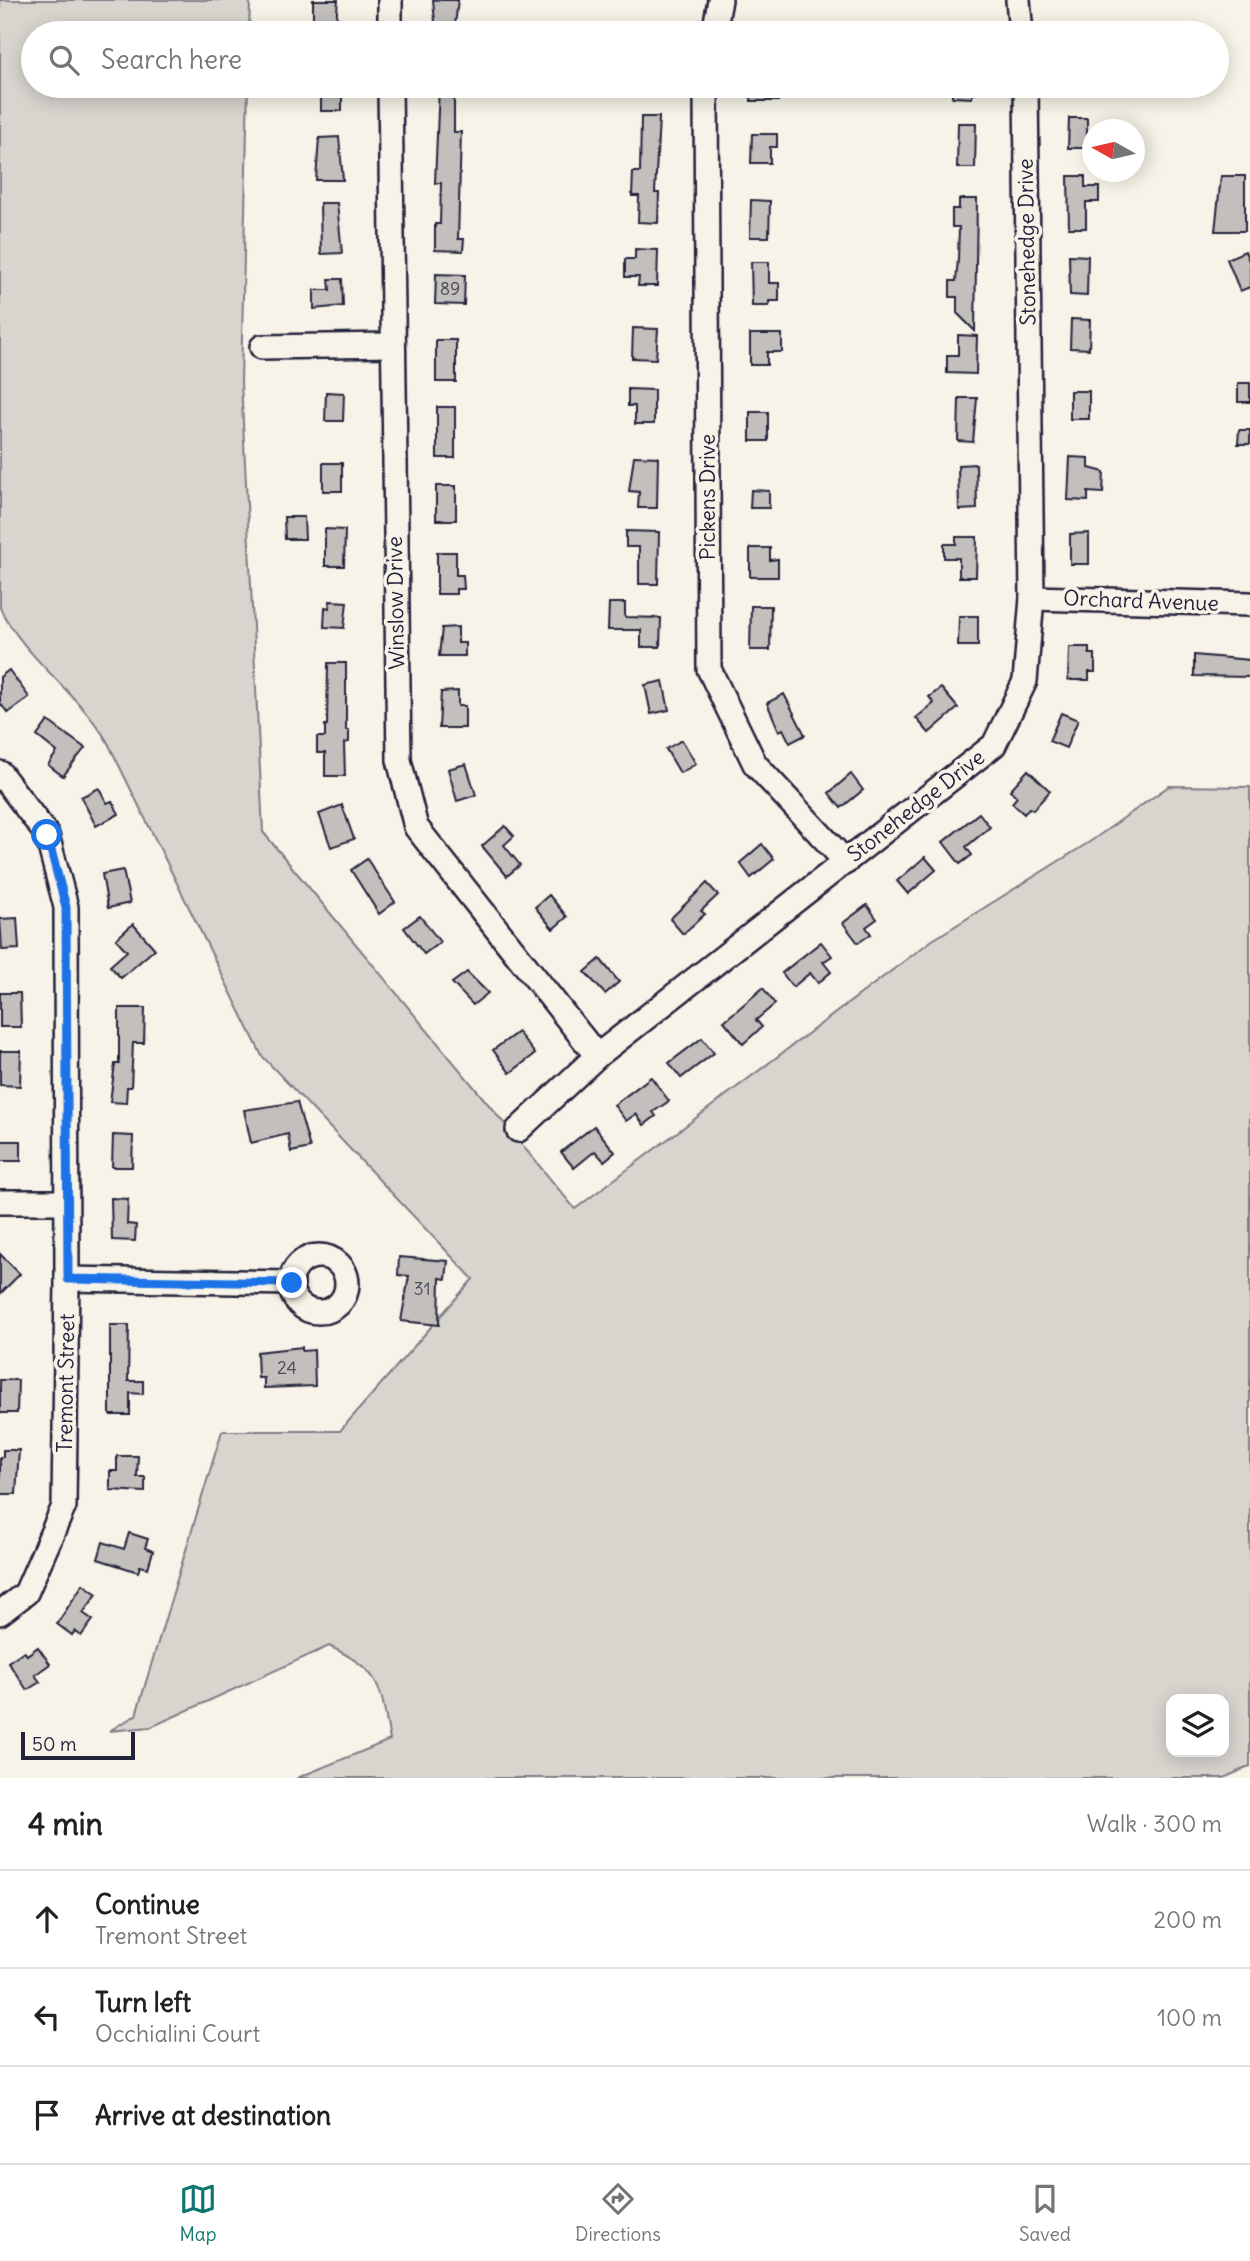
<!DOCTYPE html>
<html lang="en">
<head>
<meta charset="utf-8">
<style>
	:root { --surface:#fff; --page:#f6f6f6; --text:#202124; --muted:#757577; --line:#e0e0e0; --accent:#0f766e }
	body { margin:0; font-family:Delius,sans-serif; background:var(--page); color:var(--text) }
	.controls { position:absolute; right:21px; bottom:21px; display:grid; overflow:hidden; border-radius:14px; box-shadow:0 4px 18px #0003 }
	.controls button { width:63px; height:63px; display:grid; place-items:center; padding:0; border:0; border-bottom:2px solid var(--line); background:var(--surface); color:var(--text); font:35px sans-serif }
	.compass { position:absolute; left:1082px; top:119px; width:63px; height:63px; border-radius:50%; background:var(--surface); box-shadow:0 4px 18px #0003; rotate:278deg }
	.scale { position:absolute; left:21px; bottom:18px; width:114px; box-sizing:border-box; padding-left:7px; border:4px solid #22223b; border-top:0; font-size:19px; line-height:24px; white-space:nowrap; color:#22223b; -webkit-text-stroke:5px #f7f3e8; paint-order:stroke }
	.stop { position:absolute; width:21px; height:21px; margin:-16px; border:5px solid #1a73e8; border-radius:50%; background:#fff }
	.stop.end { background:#1a73e8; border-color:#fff; box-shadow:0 2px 7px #0008 }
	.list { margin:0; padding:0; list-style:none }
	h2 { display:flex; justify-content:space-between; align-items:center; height:91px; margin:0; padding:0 28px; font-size:30px }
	h2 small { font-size:23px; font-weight:400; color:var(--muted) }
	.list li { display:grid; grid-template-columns:46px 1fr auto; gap:21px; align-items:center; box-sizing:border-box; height:98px; padding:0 28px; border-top:2px solid var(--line) }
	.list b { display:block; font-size:26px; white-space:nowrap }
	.list p { margin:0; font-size:23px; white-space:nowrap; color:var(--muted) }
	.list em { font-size:23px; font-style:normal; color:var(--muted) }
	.icon { flex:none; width:38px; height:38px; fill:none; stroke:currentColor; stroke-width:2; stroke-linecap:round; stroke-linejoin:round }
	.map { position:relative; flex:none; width:1250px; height:1778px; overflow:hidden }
	.search { position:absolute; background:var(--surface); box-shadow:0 4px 18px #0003; left:21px; right:21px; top:21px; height:77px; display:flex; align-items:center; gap:18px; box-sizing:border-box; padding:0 24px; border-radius:38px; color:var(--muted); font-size:26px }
	.sheet { height:385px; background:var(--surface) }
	nav { display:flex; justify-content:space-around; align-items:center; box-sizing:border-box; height:98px; border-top:2px solid var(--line); background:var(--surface); font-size:19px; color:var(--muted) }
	nav a { display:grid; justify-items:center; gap:4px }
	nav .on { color:var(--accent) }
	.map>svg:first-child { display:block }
	.green { fill:#d8d5cf; stroke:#7d7c85; stroke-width:2; fill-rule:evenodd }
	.building { fill:#c2bfbd; stroke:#22223b; stroke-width:2 }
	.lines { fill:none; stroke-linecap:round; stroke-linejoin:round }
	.minor-casing { stroke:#22223b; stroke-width:28 }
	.minor { stroke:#f7f3e8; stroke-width:23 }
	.route { stroke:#1a73e8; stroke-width:9 }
	.labels { text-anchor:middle; stroke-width:7; stroke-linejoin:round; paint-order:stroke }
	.number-label { font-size:18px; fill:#4a495c }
	.street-label { font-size:21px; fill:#22223b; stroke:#f7f3e8 }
</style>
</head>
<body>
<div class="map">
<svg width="1250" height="1778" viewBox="0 0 1250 1778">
	<rect width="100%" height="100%" fill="#f7f3e8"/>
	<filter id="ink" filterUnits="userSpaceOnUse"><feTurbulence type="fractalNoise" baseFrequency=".0143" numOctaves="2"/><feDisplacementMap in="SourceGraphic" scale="14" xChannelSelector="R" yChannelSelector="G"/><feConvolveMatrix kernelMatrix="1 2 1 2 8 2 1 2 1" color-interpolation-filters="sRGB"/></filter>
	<g filter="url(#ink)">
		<path class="green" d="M 0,0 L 250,0 L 249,33 L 33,33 L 33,86 L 248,86 L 241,381 L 263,832 L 575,1209 L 931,941 L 1091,841 L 1169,786 L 1250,787 L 1250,1766 L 1224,1778 L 297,1778 L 390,1740 C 380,1687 383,1671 329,1646 L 151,1727 L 109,1731 L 136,1715 L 222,1431 L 340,1431 L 473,1279 L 262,1056 L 107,741 C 76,691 25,658 0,608 ZM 1171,1699 L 1224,1699 L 1224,1752 L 1171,1752 Z"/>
		<g class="building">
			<path d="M 313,0 L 338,0 L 335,33 L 313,33 Z"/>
			<path d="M 433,0 L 458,0 L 454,33 L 436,33 Z"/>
			<rect x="321" y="86" width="21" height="25"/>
			<path d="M 439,86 L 454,86 L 454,132 L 461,132 L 458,239 L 464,239 L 463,251 L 435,250 L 435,224 L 440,224 L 441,183 L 435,183 Z"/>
			<path d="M 752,86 L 779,86 L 778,101 L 751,101 Z"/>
			<path d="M 952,86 L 972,86 L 972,98 L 952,97 Z"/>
			<path d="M 641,117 L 659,117 L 655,193 L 659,193 L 658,223 L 638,222 L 639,196 L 632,196 L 633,172 L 640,172 Z"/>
			<path d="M 1069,118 L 1087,118 L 1087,148 L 1068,148 Z"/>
			<path d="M 958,123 L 976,123 L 975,168 L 957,168 Z"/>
			<path d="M 752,134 L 777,134 L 777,147 L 770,147 L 770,163 L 751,163 Z"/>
			<path d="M 339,137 L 343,180 L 316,180 L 319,138 Z"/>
			<path d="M 1068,176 L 1085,176 L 1085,187 L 1099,187 L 1099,202 L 1086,202 L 1086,228 L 1069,228 Z"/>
			<path d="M 1221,176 L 1245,176 L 1245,231 L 1215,231 Z"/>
			<path d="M 959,199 L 977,199 L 975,331 L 957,313 L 957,297 L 950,297 L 950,281 L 956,281 L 958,259 L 959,227 L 952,227 L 952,209 L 959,209 Z"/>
			<path d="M 751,200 L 770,201 L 769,237 L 750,237 Z"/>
			<path d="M 320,203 L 337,203 L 342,253 L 321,254 Z"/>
			<path d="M 635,249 L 658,250 L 657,286 L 638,286 L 639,277 L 625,277 L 625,259 L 635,259 Z"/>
			<path d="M 1245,251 L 1250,263 L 1250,287 L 1240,291 L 1227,259 Z"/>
			<path d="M 1069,255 L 1088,256 L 1087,296 L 1070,295 Z"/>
			<path d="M 751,262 L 769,262 L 769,283 L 779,283 L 779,301 L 769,301 L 769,306 L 752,306 Z"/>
			<path d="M 436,274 L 465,275 L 464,305 L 435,304 Z"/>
			<path d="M 329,279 L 342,279 L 343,306 L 314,309 L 314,290 L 330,290 Z"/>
			<path d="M 1071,319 L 1090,320 L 1089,349 L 1070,348 Z"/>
			<path d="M 633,328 L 658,329 L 656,359 L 632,358 Z"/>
			<path d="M 750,334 L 782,334 L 782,352 L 767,352 L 767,365 L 750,365 Z"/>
			<path d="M 958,335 L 977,336 L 976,374 L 947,373 L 947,355 L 958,355 Z"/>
			<rect x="436" y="340" width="20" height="42"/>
			<rect x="1238" y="383" width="12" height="19"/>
			<path d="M 628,389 L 654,390 L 654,424 L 635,424 L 635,406 L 628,406 Z"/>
			<rect x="1070" y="391" width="19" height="28"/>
			<path d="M 326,392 L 344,393 L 343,421 L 325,421 Z"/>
			<path d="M 959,398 L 977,398 L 973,442 L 958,441 Z"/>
			<rect x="437" y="407" width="18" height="51"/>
			<rect x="750" y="412" width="18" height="29"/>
			<path d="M 1239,430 L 1250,430 L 1250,444 L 1238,444 Z"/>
			<path d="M 634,456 L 658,457 L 657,508 L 638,508 L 639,492 L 629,491 Z"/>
			<path d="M 1070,457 L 1089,458 L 1089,468 L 1104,472 L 1103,493 L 1088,492 L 1088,501 L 1068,500 Z"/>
			<rect x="323" y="463" width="19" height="28"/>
			<path d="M 976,464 L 977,509 L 959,510 L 958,465 Z"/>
			<rect x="436" y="486" width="20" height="34"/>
			<path d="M 751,490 L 769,491 L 769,508 L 750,508 Z"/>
			<path d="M 284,517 L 304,517 L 305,539 L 285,539 Z"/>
			<path d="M 325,529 L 345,530 L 344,566 L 325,566 Z"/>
			<path d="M 626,531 L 659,532 L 658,584 L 639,584 L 639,547 L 626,547 Z"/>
			<path d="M 1089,533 L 1089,564 L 1070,564 L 1070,534 Z"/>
			<path d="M 956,537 L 977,537 L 976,577 L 959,577 L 959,558 L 944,558 L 944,544 L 956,544 Z"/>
			<path d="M 750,548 L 770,548 L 770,560 L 778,559 L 778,577 L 750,577 Z"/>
			<path d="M 437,552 L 456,552 L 456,575 L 463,575 L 464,589 L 456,589 L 456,594 L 437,594 Z"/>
			<path d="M 330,601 L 347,602 L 344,628 L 324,627 L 325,607 L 329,608 Z"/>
			<path d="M 609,603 L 625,603 L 625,617 L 661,618 L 660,647 L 641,647 L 641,630 L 608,630 Z"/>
			<path d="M 751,606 L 771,606 L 770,650 L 750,650 Z"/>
			<path d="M 959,616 L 978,616 L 978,646 L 958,646 Z"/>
			<path d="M 458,627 L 458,643 L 465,643 L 465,656 L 439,656 L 442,628 Z"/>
			<path d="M 1069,647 L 1089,647 L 1089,654 L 1095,654 L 1095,672 L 1089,672 L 1089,680 L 1068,680 Z"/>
			<path d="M 1194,655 L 1250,660 L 1250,677 L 1194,676 Z"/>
			<path d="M 328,663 L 346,663 L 346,730 L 349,730 L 349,742 L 344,743 L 345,776 L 325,776 L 325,753 L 317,753 L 317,737 L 325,737 L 325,725 L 327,725 Z"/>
			<path d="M 9,670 L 29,697 L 8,713 L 0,703 L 0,677 Z"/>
			<path d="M 663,681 L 669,710 L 651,714 L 645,685 Z"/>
			<path d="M 941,688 L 958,708 L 929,733 L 916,718 L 934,703 L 929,697 Z"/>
			<path d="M 458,691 L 458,706 L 465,706 L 465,728 L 439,728 L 441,692 Z"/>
			<path d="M 784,694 L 805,735 L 790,743 L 783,729 L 779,731 L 767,703 Z"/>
			<path d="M 1061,713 L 1078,720 L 1066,748 L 1049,741 Z"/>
			<path d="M 48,721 L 85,748 L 63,776 L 48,765 L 57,752 L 37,736 Z"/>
			<path d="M 682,740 L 696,764 L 680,773 L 666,749 Z"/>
			<path d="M 466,764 L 476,795 L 457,801 L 448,769 Z"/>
			<path d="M 1028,770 L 1050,791 L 1033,810 L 1029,808 L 1024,814 L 1012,803 L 1017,797 L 1010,790 Z"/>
			<path d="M 851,774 L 863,790 L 841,808 L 829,793 Z"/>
			<path d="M 99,788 L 107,803 L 112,801 L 119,814 L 96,826 L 81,797 Z"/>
			<path d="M 342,805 L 354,839 L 331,847 L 319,814 Z"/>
			<path d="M 979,813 L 990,827 L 966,847 L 972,855 L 960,864 L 943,842 Z"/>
			<path d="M 505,826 L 514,836 L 504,845 L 520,865 L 507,876 L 482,846 Z"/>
			<path d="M 762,844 L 774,859 L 751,878 L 740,863 Z"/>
			<path d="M 925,857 L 936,870 L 908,894 L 897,881 Z"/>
			<path d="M 367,859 L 395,902 L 379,914 L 351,870 Z"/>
			<path d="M 123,870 L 130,903 L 108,908 L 102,874 Z"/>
			<path d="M 707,883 L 718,895 L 701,911 L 705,914 L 683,934 L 670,919 Z"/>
			<path d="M 549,895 L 567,917 L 553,929 L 535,907 Z"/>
			<path d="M 867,905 L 877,919 L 866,927 L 871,934 L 858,943 L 843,923 Z"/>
			<path d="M 420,916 L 440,942 L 424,954 L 404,928 Z"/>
			<path d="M 17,918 L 19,949 L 2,950 L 0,919 Z"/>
			<path d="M 133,924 L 155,949 L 121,978 L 110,966 L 127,951 L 116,939 Z"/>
			<path d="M 821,942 L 832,956 L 823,962 L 831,972 L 818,983 L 810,973 L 793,987 L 782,973 Z"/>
			<path d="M 600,959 L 619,982 L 605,994 L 585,972 Z"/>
			<path d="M 467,972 L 488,993 L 473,1005 L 452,983 Z"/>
			<path d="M 763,988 L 775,1004 L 756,1020 L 762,1027 L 743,1044 L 724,1021 Z"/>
			<path d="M 0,993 L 20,993 L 21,1027 L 0,1027 Z"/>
			<path d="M 119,1008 L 145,1008 L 144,1043 L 133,1043 L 131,1087 L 127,1087 L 126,1103 L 110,1102 L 115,1064 L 119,1064 Z"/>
			<path d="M 518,1032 L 535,1054 L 510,1073 L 493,1050 Z"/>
			<path d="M 702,1038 L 714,1053 L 681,1078 L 669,1063 Z"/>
			<path d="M 0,1051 L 21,1051 L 20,1086 L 0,1085 Z"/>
			<path d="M 651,1077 L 669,1101 L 653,1112 L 656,1116 L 644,1125 L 636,1114 L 626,1121 L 614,1105 Z"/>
			<path d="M 297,1102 L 310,1148 L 291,1152 L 288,1134 L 251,1143 L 244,1110 Z"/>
			<path d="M 594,1126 L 615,1152 L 604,1161 L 595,1151 L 574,1168 L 561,1152 Z"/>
			<path d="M 113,1135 L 133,1136 L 132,1167 L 112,1167 Z"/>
			<rect x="0" y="1141" width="21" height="20"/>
			<path d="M 111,1198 L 128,1199 L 127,1224 L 136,1225 L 135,1241 L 112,1240 Z"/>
			<path d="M 0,1254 L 20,1274 L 0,1294 Z"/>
			<path d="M 399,1257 L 448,1261 L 446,1279 L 440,1278 L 439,1325 L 401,1321 L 409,1276 L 398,1275 Z"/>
			<path d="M 110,1325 L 129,1325 L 128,1381 L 143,1381 L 143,1394 L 130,1393 L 130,1415 L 110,1415 Z"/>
			<path d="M 302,1347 L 302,1351 L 314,1350 L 315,1386 L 264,1388 L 264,1378 L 258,1378 L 257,1352 Z"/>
			<path d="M 0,1380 L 18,1380 L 17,1413 L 0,1413 Z"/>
			<path d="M 3,1450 L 19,1450 L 16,1494 L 0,1494 L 0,1457 L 3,1457 Z"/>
			<path d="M 117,1456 L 138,1456 L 137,1477 L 145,1477 L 145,1492 L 110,1490 L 110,1471 L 117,1471 Z"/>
			<path d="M 129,1533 L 148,1539 L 145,1548 L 153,1551 L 148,1568 L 140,1566 L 138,1572 L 98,1559 L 103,1542 L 124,1549 Z"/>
			<path d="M 83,1584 L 97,1594 L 83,1613 L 93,1620 L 81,1636 L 75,1631 L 72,1635 L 57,1624 Z"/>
			<path d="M 38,1647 L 50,1664 L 35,1675 L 40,1682 L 27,1690 L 8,1662 L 24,1651 L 27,1655 Z"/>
		</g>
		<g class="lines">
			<defs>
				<g id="minor">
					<path d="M 1018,0 L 1021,33"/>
					<path d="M 390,33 L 390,0"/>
					<path d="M 714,33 L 720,0"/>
					<path d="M 390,86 L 399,760 L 416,827 L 597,1056"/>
					<path d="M 706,86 L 709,669 L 755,764 L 846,862"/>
					<path d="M 262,347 L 392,345"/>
					<path d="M 1032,598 L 1250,604"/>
					<path d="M 0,773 L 47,835 L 66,907 L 67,1279 L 64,1506 L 26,1593 L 0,1613"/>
					<path d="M 518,1130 L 597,1056 L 994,745 L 1025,681 L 1032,598 L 1026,86"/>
					<path d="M 0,1202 L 65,1202"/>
					<circle cx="319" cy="1284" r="28"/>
					<path d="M 67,1279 L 292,1283"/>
				</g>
			</defs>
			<use href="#minor" class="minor-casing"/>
			<use href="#minor" class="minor"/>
		</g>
	</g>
	<g class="lines" filter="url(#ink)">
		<path class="route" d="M 47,835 L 66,907 L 68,1279 L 292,1283"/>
	</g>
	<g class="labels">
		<g class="number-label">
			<text x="450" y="295">89</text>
			<text x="422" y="1295">31</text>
			<text x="287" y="1374">24</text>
		</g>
		<g class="street-label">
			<text transform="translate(1027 242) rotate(-91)" y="7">Stonehedge Drive</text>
			<text transform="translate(708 497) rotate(-90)" y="7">Pickens Drive</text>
			<text transform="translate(1141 601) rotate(2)" y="7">Orchard Avenue</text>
			<text transform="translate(396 603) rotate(-91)" y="7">Winslow Drive</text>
			<text transform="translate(916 806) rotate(-38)" y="7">Stonehedge Drive</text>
			<text transform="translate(66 1383) rotate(-89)" y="7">Tremont Street</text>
		</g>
	</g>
</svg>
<div class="controls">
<button><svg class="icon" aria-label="layers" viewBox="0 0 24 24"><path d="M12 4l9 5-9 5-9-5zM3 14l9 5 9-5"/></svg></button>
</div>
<svg class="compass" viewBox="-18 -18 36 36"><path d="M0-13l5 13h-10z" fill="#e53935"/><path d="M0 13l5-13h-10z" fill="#757577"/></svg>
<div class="scale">50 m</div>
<div class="stop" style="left:47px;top:835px"></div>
<div class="stop end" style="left:292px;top:1283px"></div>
<div class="search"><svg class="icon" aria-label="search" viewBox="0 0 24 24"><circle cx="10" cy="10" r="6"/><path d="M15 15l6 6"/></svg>Search here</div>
</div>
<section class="sheet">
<h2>4 min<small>Walk · 300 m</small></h2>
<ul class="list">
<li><svg class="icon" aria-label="ahead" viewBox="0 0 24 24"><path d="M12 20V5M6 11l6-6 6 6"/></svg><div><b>Continue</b><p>Tremont Street</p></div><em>200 m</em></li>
<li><svg class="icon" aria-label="left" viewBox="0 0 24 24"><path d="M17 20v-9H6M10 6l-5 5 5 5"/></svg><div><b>Turn left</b><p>Occhialini Court</p></div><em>100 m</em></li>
<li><svg class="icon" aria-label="arrive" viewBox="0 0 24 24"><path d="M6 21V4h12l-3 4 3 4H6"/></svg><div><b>Arrive at destination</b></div></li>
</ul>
</section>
<nav>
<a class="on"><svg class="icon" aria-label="map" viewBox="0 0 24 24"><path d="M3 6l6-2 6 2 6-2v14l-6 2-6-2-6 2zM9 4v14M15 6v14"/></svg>Map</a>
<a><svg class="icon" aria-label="directions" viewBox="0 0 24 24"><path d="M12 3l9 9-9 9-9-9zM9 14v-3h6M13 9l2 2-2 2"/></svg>Directions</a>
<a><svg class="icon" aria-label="saved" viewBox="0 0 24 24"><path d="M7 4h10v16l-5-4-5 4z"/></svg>Saved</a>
</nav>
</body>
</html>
